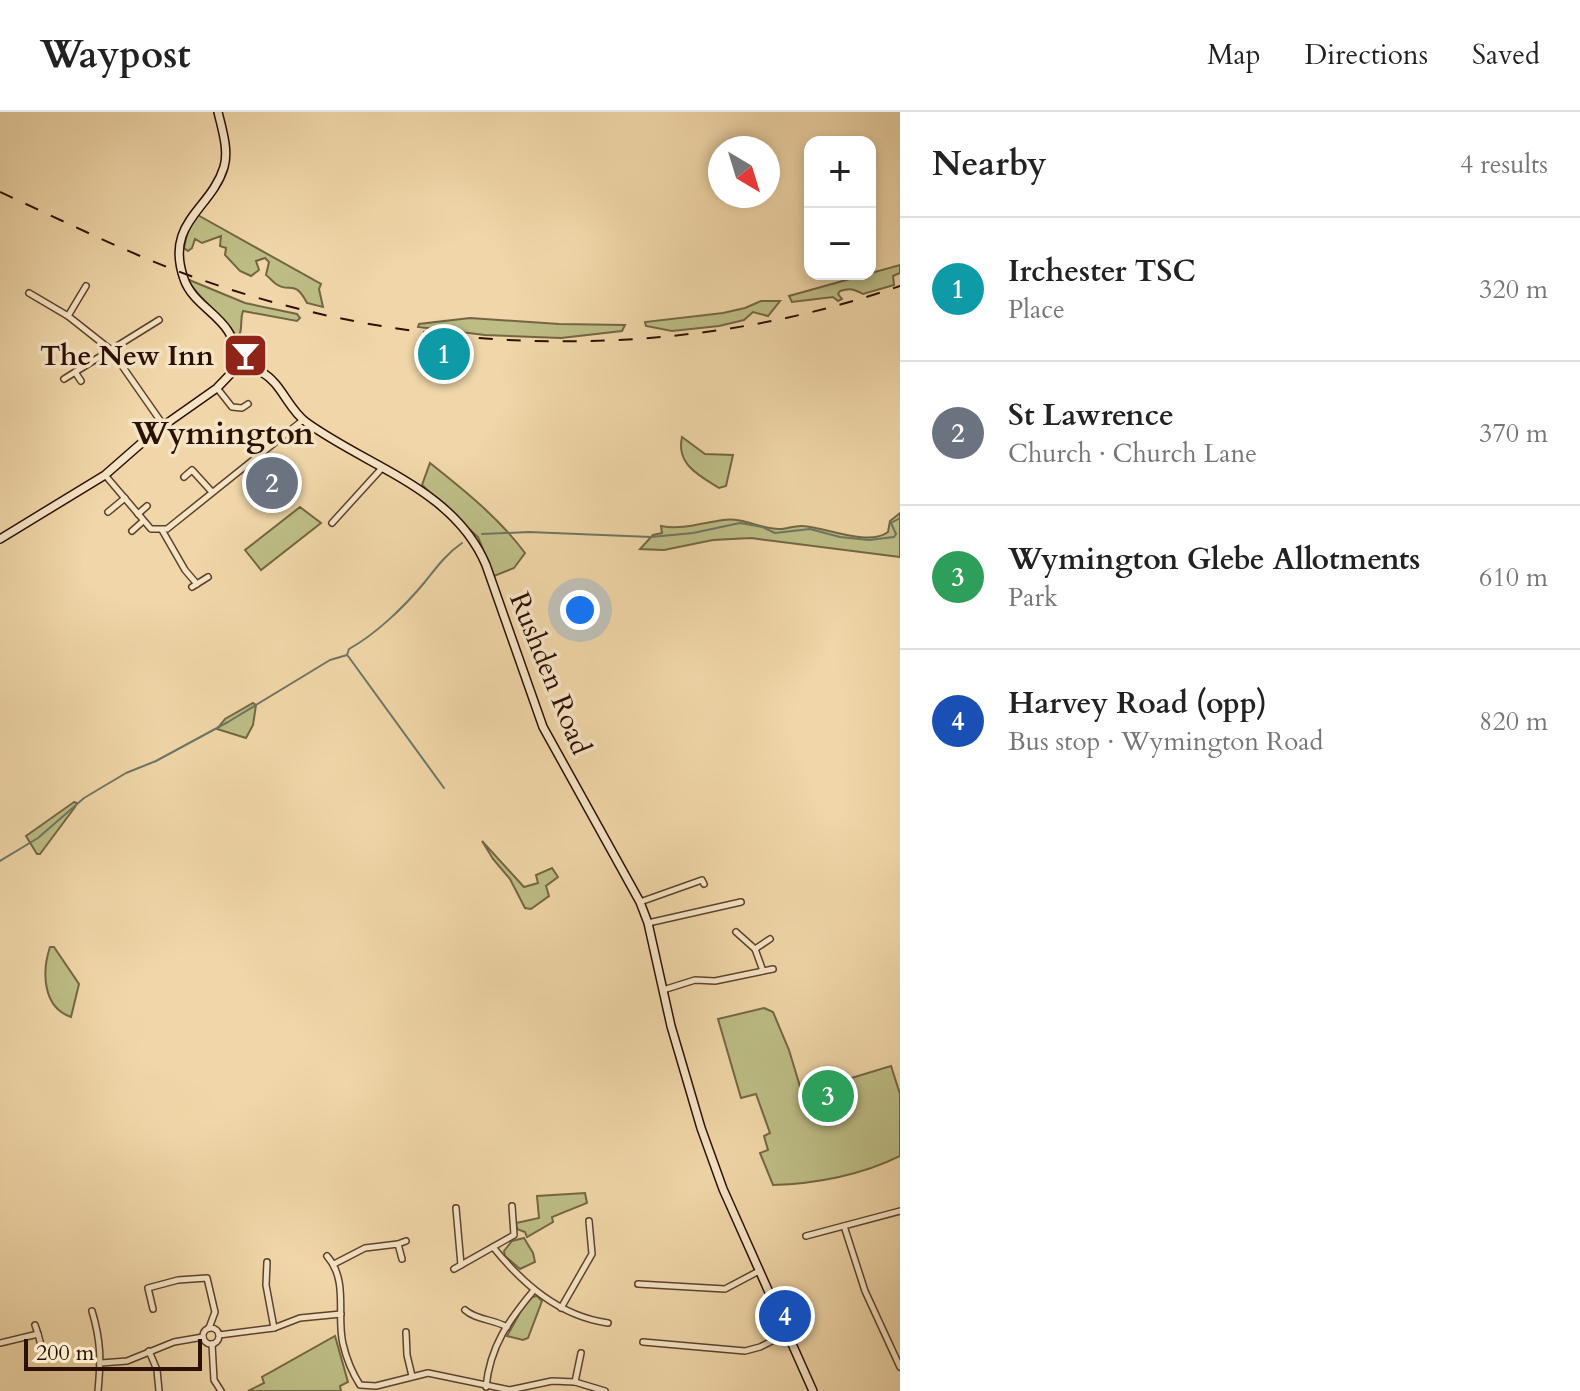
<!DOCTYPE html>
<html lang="en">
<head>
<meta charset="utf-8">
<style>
	:root { --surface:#fff; --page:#f6f6f6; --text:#222; --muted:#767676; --line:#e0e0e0; --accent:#8f2418 }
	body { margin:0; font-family:Cardo,serif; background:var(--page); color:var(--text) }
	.controls { position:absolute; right:24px; top:24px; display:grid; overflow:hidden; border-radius:16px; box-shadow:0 4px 12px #0003 }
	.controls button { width:72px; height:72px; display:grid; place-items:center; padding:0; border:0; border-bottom:2px solid var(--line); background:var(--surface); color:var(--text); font:40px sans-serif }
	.compass { position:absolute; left:708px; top:24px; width:72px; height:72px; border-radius:50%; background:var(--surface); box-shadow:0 4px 12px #0003; rotate:142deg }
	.scale { position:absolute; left:24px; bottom:20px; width:178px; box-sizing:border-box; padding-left:8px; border:4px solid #2c1001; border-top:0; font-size:22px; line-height:28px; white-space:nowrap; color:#2c1001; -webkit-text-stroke:6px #f5e4c6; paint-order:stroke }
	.you { position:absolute; left:580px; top:498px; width:28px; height:28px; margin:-20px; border:6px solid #fff; border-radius:50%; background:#1a73e8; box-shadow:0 0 0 12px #1a73e833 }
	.badge { display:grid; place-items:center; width:52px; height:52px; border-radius:50%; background:var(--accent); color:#fff; font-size:26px; font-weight:700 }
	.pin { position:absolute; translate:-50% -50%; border:4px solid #fff; box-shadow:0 2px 8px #0006 }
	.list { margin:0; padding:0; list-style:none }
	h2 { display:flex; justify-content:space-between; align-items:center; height:104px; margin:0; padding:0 32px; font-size:34px }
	h2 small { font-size:26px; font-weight:400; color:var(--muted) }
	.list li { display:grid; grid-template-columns:52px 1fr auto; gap:24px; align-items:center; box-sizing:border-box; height:144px; padding:0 32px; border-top:2px solid var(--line) }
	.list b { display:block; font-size:30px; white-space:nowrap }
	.list p { margin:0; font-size:26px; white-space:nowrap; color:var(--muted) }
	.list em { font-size:26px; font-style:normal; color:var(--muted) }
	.map { position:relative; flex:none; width:900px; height:1279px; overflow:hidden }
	header { display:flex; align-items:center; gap:48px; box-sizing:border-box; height:112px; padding:0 40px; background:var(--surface); border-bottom:2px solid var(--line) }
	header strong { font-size:38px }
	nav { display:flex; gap:44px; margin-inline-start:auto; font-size:28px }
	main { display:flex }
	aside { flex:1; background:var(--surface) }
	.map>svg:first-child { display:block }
	.green { fill:#bdbd85; stroke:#746643; stroke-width:2 }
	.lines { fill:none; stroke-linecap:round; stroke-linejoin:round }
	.stream { stroke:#6e7566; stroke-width:2 }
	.street-casing { stroke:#5d422b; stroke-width:8 }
	.secondary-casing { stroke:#2c1001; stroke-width:10 }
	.street { stroke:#f5e4c6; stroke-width:5 }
	.secondary { stroke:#f5e4c6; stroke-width:7 }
	.rail { stroke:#2c1001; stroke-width:2; stroke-dasharray:14 14; stroke-linecap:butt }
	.labels { text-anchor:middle; stroke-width:7; stroke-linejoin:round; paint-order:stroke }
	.poi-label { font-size:28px; font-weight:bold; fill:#2c1001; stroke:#f5e4c6; text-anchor:end }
	.street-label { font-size:28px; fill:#2c1001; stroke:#f5e4c6 }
	.quarter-label { font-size:32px; font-weight:bold; fill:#2c1001; stroke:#f5e4c6 }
</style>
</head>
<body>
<header>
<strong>Waypost</strong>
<nav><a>Map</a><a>Directions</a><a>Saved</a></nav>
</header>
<main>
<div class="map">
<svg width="900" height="1279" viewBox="0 0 900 1279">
	<rect width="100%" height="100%" fill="#f0d6a8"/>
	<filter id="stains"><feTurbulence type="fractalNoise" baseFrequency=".0025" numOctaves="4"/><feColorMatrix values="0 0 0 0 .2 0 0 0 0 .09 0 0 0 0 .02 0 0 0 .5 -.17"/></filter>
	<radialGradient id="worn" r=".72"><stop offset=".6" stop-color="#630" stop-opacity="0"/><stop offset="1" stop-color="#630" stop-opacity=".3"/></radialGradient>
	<g class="green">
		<path d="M 196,102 L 321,172 L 319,177 L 323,195 L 307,191 C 294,166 290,182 276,172 C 272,169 270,166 266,163 L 269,150 L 265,146 L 256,149 L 259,158 L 251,164 L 240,159 L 225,143 L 226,136 L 220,134 L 221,124 L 202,131 L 195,127 L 192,136 L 188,139 L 184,136 L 187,122 Z"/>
		<path d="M 900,153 L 900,161 L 893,164 L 894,173 L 863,182 C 854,177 850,176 840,179 L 838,182 L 842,187 L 838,189 L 833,185 L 792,190 L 789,184 Z"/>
		<path d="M 187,167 L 245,191 L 297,202 L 300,206 L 297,209 L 243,199 C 239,210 244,214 238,227 C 224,204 201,190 187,167 Z"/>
		<path d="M 761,189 L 780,189 L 768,204 L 753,200 L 744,208 L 719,214 L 672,219 L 646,214 L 645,210 L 723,201 L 745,196 Z"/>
		<path d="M 470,206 L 559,212 L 625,213 L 622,219 L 561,226 L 485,223 L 418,215 L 419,212 Z"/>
		<path d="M 682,325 L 705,342 L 733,343 L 726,374 L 719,376 C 698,363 676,352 682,325 Z"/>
		<path d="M 430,351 C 464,378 499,406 525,441 L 514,456 L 494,464 L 478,425 L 422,373 Z"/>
		<path d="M 300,395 L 321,411 L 261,458 L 245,438 Z"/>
		<path d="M 900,401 L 900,445 L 751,426 L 713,428 L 664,438 L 640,437 L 653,423 L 662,421 L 661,414 C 682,418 702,411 723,408 C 744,405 760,417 779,417 C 787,417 795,413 803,414 C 825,415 868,435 888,420 L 890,409 Z"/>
		<path d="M 253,591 L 256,593 L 253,613 L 246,626 L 217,617 L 225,607 Z"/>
		<path d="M 74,690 L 77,691 L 75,695 L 40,742 L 37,742 L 26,724 Z"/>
		<path d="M 482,729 L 524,775 L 538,771 L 536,763 L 552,756 L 558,765 L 546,774 L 549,784 L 531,797 L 525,796 L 510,767 L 493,747 Z"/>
		<path d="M 50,835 L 54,835 L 79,872 L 71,905 C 42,895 42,859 50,835 Z"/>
		<path d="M 764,896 L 773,900 L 789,938 L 802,981 L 891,954 L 900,982 L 900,1044 C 863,1063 814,1072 773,1073 L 760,1041 L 768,1038 L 764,1024 L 770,1021 L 756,982 L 741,986 L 718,907 Z"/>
		<path d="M 585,1081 L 587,1091 L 552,1105 L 553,1110 L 527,1125 L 525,1120 L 517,1117 L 516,1111 L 539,1106 L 537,1084 Z"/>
		<path d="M 524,1126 L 533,1141 L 535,1150 L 520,1157 L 505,1144 L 504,1139 L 512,1129 Z"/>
		<path d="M 537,1184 L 542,1189 L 528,1226 L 523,1228 L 507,1224 L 522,1197 L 532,1185 Z"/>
		<path d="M 335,1224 L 348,1270 L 340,1274 L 341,1279 L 248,1279 L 264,1271 L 262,1265 Z"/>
	</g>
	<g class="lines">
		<g class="stream">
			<path d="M 482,422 L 529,420 L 651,425 L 693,421 L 740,411 L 762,415 L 775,421 L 810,417 L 840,425 L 869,428 L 894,425 L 896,422 L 891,411 L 900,406"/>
			<path d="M 348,544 L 444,676"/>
			<path d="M 0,749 L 38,726 L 84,686 L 126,661 L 156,649 L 228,610 L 330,548 L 347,543 L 349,537 C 376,522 404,495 424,471 C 436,456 446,442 462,431"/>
		</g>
		<defs>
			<g id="street">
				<path d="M 29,181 L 68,204 L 111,238 L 164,314"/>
				<path d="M 68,204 L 86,174"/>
				<path d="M 75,260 L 81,269"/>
				<path d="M 64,267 L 159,208"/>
				<path d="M 217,276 L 232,295 L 242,296 L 248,292"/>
				<path d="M 105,363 L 151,417 L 167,417 L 303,308"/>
				<path d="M 184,365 L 192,358 L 212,380"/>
				<path d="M 108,400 L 125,386"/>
				<path d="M 138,402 L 147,394"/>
				<path d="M 332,411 L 382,356"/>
				<path d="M 162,418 L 185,458 L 197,472"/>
				<path d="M 132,419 L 142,410"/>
				<path d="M 192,475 L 208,465"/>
				<path d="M 640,790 L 702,768 L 704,772"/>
				<path d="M 648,811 L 741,790"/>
				<path d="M 736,820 L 755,837 L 763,859"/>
				<path d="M 755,837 L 770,827"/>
				<path d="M 663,878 L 695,868 L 715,869 L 773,857"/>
				<path d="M 456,1096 L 461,1153 L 514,1123 L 512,1094"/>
				<path d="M 844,1114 L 865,1179 L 900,1255"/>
				<path d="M 806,1124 L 900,1099"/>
				<path d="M 398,1132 L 406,1129"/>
				<path d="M 493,1135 C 523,1172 559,1204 608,1211"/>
				<path d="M 327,1144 C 349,1169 336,1203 343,1232 C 346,1245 353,1262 360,1273 L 376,1274 L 428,1261 L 510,1278 L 552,1269 L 575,1270 L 605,1279"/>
				<path d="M 267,1150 L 266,1173 L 274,1216"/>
				<path d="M 334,1152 L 365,1136 L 398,1132 L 402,1147"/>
				<path d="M 454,1157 L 461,1153"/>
				<path d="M 638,1172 L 725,1177 L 759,1159"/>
				<path d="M 561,1196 L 592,1142 L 589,1109"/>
				<path d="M 153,1197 L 148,1176 L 178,1168 L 207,1166 L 215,1200 L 209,1216"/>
				<path d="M 465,1198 C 476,1208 493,1207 507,1215"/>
				<path d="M 92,1199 C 101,1229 101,1248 98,1279"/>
				<path d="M 35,1213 L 38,1222"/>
				<circle cx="211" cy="1224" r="8"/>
				<path d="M 406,1220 L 407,1243 L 412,1264"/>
				<path d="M 219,1223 L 274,1216 L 300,1206 L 341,1202"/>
				<path d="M 643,1230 L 745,1239 L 760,1235 L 788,1221"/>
				<path d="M 0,1231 L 38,1222 L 42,1237"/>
				<path d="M 212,1232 L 214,1268 L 221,1279"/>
				<path d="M 149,1239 L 157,1258 L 159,1279"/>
				<path d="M 101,1251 L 127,1249 L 174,1230 L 203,1225"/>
				<path d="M 575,1270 L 581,1241"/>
				<path d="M 486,1275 C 490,1234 509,1208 534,1178"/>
			</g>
			<g id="secondary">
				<path d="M 218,0 C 222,17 229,38 224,55 C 211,98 164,110 184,167 C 192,190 216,200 228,219 C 236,230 231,243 238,254"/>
				<path d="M 238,254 C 246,256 254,256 261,260 C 281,270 288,297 306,310 C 368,355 454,377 486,453 L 543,615 L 640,790 L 648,811 L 671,914 L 701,1016 L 723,1077 L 813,1279"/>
				<path d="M 0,427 L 105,363 L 153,321 L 217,276 L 238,254"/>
			</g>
		</defs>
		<use href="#street" class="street-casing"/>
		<use href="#secondary" class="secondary-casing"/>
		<use href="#street" class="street"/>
		<use href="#secondary" class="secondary"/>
		<path class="rail" d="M 0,80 C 68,111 135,145 205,169 C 426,246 679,251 900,174"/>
	</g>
	<defs>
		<symbol id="bar-square" viewBox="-11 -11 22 22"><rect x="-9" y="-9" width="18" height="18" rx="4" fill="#8f2418" stroke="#f5e4c6"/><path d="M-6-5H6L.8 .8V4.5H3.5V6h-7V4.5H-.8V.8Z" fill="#fff"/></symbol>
	</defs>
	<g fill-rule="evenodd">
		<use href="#bar-square" x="220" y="218" width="51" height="51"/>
	</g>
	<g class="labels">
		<g class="poi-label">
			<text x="214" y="253">The New Inn</text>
		</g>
		<g class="street-label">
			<text transform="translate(551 561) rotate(68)" y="10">Rushden Road</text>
		</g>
		<g class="quarter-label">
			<text x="223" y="332">Wymington</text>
		</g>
	</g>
	<rect width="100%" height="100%" filter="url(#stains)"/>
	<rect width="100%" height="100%" fill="url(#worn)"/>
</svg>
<div class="controls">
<button>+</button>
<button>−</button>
</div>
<svg class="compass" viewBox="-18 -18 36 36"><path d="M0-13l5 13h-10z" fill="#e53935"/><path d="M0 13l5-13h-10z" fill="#767676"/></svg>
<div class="scale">200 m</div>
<div class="you"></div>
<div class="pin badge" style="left:444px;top:242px;background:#0f9aa8">1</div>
<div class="pin badge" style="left:272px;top:371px;background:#6b7280">2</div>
<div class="pin badge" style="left:828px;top:984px;background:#2e9e5b">3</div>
<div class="pin badge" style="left:785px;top:1204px;background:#1a4fb4">4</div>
</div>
<aside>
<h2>Nearby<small>4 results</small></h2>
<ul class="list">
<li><span class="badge" style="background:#0f9aa8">1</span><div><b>Irchester TSC</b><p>Place</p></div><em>320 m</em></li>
<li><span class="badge" style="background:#6b7280">2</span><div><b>St Lawrence</b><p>Church · Church Lane</p></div><em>370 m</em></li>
<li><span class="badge" style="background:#2e9e5b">3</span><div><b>Wymington Glebe Allotments</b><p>Park</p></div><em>610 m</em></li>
<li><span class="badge" style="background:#1a4fb4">4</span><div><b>Harvey Road (opp)</b><p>Bus stop · Wymington Road</p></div><em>820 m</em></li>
</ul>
</aside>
</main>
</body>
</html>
